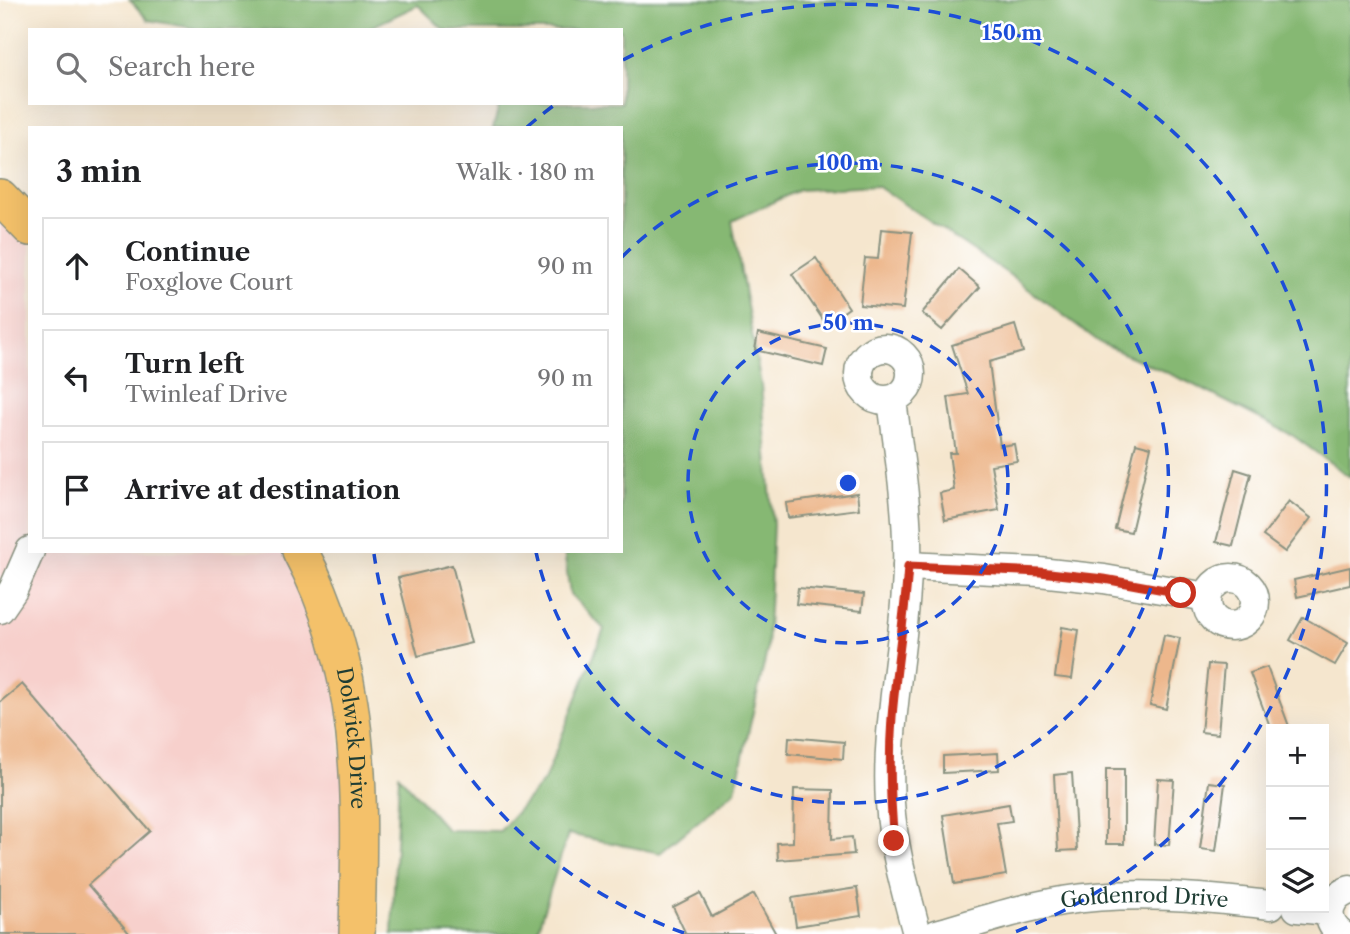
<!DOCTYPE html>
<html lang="en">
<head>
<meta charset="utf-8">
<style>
	:root { --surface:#fff; --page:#f2f2f2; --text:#202124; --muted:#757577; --line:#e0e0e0 }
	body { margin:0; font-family:"Libre Caslon Text",serif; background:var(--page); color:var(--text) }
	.controls { position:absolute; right:21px; bottom:21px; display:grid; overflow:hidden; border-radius:0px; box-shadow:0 7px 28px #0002 }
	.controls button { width:63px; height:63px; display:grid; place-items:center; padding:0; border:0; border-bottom:2px solid var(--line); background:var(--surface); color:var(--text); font:35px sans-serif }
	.stop { position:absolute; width:21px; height:21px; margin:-16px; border:5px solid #c8321e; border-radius:50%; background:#fff }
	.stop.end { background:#c8321e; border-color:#fff; box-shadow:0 2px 7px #0008 }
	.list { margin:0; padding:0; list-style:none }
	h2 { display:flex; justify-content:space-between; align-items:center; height:91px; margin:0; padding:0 28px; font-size:30px }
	h2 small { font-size:23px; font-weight:400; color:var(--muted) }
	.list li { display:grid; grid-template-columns:46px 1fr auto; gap:21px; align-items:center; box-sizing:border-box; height:98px; margin:0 14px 14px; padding:0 14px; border:2px solid var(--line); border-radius:0px }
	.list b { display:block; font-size:26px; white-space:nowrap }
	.list p { margin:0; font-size:23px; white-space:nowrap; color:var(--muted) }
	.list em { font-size:23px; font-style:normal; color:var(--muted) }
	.icon { flex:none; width:38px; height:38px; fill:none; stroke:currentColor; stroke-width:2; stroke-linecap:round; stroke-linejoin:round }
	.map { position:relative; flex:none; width:1350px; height:934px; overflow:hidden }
	.search { position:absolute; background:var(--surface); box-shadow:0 7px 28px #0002; left:28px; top:28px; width:595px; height:77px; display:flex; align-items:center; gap:18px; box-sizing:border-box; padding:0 24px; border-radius:0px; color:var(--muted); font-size:26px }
	.panel { position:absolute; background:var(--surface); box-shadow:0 7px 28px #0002; left:28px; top:126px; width:595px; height:427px; border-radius:0px }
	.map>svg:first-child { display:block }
	.built { fill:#f7d0cc }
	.forest { fill:#86b873; stroke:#527a54; stroke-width:2 }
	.building { fill:#edb78c }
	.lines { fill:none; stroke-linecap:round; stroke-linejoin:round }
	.minor-casing { stroke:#8a9281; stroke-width:31 }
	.major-casing { stroke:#8a9281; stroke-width:38 }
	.minor { stroke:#fff; stroke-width:28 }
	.major { stroke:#f4c16b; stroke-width:35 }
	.route { stroke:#c8321e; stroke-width:9 }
	.ring { fill:none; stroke:#1d4ed8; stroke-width:3.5; stroke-dasharray:12 9 }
	.labels { text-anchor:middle; stroke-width:5; stroke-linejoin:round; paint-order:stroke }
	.street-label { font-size:21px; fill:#1f3d34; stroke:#fff }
	.centre { fill:#1d4ed8; stroke:#fff; stroke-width:3.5 }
	.ring-label { font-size:21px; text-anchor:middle; font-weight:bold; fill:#1d4ed8; stroke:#fff; stroke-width:5; stroke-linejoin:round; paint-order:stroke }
</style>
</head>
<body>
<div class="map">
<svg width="1350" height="934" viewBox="0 0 1350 934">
	<rect width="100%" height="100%" fill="#fff"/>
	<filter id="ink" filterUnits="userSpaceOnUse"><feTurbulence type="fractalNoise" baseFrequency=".0143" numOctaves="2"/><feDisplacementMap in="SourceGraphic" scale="14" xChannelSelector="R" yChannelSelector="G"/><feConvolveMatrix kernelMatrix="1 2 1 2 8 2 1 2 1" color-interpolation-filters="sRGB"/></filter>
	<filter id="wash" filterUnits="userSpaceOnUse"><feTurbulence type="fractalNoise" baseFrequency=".00686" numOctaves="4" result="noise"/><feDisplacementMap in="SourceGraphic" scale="28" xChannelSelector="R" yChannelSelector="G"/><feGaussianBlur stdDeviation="1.57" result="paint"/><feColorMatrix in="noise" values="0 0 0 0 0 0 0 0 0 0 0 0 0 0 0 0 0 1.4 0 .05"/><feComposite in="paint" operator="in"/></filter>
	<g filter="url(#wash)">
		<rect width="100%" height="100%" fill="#f5e6ce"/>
		<path class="built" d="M 0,197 L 30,228 L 30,551 L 300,551 L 329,613 L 357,934 L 0,934 Z"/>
		<path class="forest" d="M 130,0 L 1350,0 L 1350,477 L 1292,435 L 1188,382 L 1102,344 L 1007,273 L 877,186 L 799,190 L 732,221 L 761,385 L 773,524 L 767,651 L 735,791 L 660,853 L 568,834 L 536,934 L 392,934 L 399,775 L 447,830 L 500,831 L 544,781 L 604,629 L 570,594 L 564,551 L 621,551 L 621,128 L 493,128 L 500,103 L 621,103 L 621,30 L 444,30 L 418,5 L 365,30 L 205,30 L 148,20 Z"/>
		<g id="blocks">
			<g class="building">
				<path d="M 881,229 L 912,232 L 903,309 L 860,305 L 865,258 L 878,259 Z"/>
				<path d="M 816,258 L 849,308 L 826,324 L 792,274 Z"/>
				<path d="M 959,269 L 980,287 L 942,330 L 922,313 Z"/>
				<path d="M 1015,325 L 1023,352 L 989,362 L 1000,446 L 1014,444 L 1017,461 L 991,465 L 999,510 L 945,520 L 940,493 L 954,490 L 949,453 L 956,453 L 948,397 L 968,394 L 952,345 Z"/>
				<path d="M 758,333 L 827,349 L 823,366 L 755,350 Z"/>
				<path d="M 1136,443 L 1151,447 L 1131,532 L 1115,529 Z"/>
				<path d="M 1235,469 L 1251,474 L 1233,546 L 1216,542 Z"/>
				<path d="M 857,493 L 859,509 L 788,518 L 786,503 Z"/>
				<path d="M 1289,501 L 1311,518 L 1285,552 L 1263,536 Z"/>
				<path d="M 452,565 L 472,643 L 418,656 L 398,578 Z"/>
				<path d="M 1350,567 L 1350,585 L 1297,597 L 1294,580 Z"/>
				<path d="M 798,588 L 864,594 L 862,611 L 796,604 Z"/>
				<path d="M 1303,617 L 1348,643 L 1335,665 L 1290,640 Z"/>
				<path d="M 1062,627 L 1079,630 L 1072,679 L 1055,677 Z"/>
				<path d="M 1164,635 L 1180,638 L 1166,709 L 1150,705 Z"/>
				<path d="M 1208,664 L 1224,665 L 1218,734 L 1201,732 Z"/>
				<path d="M 1267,667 L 1290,729 L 1271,729 L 1250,673 Z"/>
				<path d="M 22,684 L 150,831 L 88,885 L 130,934 L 0,934 L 0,702 Z"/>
				<path d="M 789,737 L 844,742 L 843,759 L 788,754 Z"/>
				<path d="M 998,753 L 999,770 L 943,773 L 943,756 Z"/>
				<rect x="1106" y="769" width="18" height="75"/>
				<path d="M 1072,773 L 1077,850 L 1058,851 L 1054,775 Z"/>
				<path d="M 1158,779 L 1174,780 L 1169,845 L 1154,844 Z"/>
				<path d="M 1209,782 L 1225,784 L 1216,851 L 1200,849 Z"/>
				<path d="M 794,789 L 833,790 L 832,839 L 852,837 L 854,854 L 778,860 L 777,843 L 793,842 Z"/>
				<path d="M 1009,804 L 1012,821 L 997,823 L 1006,875 L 954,884 L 943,815 Z"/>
				<path d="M 857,888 L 861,916 L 796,926 L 792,898 Z"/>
				<path d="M 700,893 L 712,917 L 754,894 L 776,934 L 681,934 L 685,932 L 673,907 Z"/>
			</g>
		</g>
	</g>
	<g filter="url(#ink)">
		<use href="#blocks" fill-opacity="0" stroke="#8a9281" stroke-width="2"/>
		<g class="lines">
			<defs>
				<g id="minor">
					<circle cx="885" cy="374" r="26"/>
					<path d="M 892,400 C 899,456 909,513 907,570 C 905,648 885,725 890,803 C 893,848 906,891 917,934"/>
					<path d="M 907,566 L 1039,572 L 1104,579 L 1207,597"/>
					<circle cx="1231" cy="602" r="24"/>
					<path d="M 0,609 L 13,590 L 30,551"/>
					<path d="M 1297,908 L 1329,911"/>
					<path id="s1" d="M 937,934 C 978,922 1020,908 1062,901 C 1132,890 1201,897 1271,905"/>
					<path d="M 1341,934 C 1322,920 1328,897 1350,890"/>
				</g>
				<g id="major">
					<path d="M 0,197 L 30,228"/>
					<path id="s2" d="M 300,551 C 366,673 360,801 357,934"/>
				</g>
			</defs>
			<use href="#minor" class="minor-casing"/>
			<use href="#major" class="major-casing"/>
			<use href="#minor" class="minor"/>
			<use href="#major" class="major"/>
		</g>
	</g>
	<g class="lines" filter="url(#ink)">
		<path class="route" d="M 894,841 C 890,800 889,758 892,717 C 896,667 905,617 908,566 L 1040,572 L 1104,579 L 1181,593"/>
	</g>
	<g class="ring">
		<circle cx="848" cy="483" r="160"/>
		<path d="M622 257A320 320 0 1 1 536 552"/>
		<path d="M684 933A479 479 0 0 1 374 554M527 127A479 479 0 0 1 553 106M623 60A479 479 0 1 1 1012 933"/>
	</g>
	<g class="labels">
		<g class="street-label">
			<text dy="7" stroke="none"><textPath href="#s2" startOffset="196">Dolwick Drive</textPath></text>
			<text dy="7" stroke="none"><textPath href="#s1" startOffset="212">Goldenrod Drive</textPath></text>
		</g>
	</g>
	<circle cx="848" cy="483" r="10" class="centre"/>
	<g class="ring-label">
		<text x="1012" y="40">150 m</text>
		<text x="848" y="170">100 m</text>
		<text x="848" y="330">50 m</text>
	</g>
</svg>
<div class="controls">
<button>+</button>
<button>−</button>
<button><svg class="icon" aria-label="layers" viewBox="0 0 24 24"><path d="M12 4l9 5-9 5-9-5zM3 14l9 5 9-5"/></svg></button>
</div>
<div class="stop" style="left:1181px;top:593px"></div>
<div class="stop end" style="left:894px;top:841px"></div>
<div class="search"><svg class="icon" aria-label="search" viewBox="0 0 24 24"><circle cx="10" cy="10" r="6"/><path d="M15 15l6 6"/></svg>Search here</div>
<section class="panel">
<h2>3 min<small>Walk · 180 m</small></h2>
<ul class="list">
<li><svg class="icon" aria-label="ahead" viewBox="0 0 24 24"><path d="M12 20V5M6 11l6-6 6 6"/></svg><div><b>Continue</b><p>Foxglove Court</p></div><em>90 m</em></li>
<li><svg class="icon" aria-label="left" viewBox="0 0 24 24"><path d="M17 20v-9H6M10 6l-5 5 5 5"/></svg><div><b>Turn left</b><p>Twinleaf Drive</p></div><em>90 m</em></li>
<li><svg class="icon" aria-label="arrive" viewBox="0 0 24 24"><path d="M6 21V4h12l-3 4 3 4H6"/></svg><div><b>Arrive at destination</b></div></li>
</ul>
</section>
</div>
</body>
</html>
